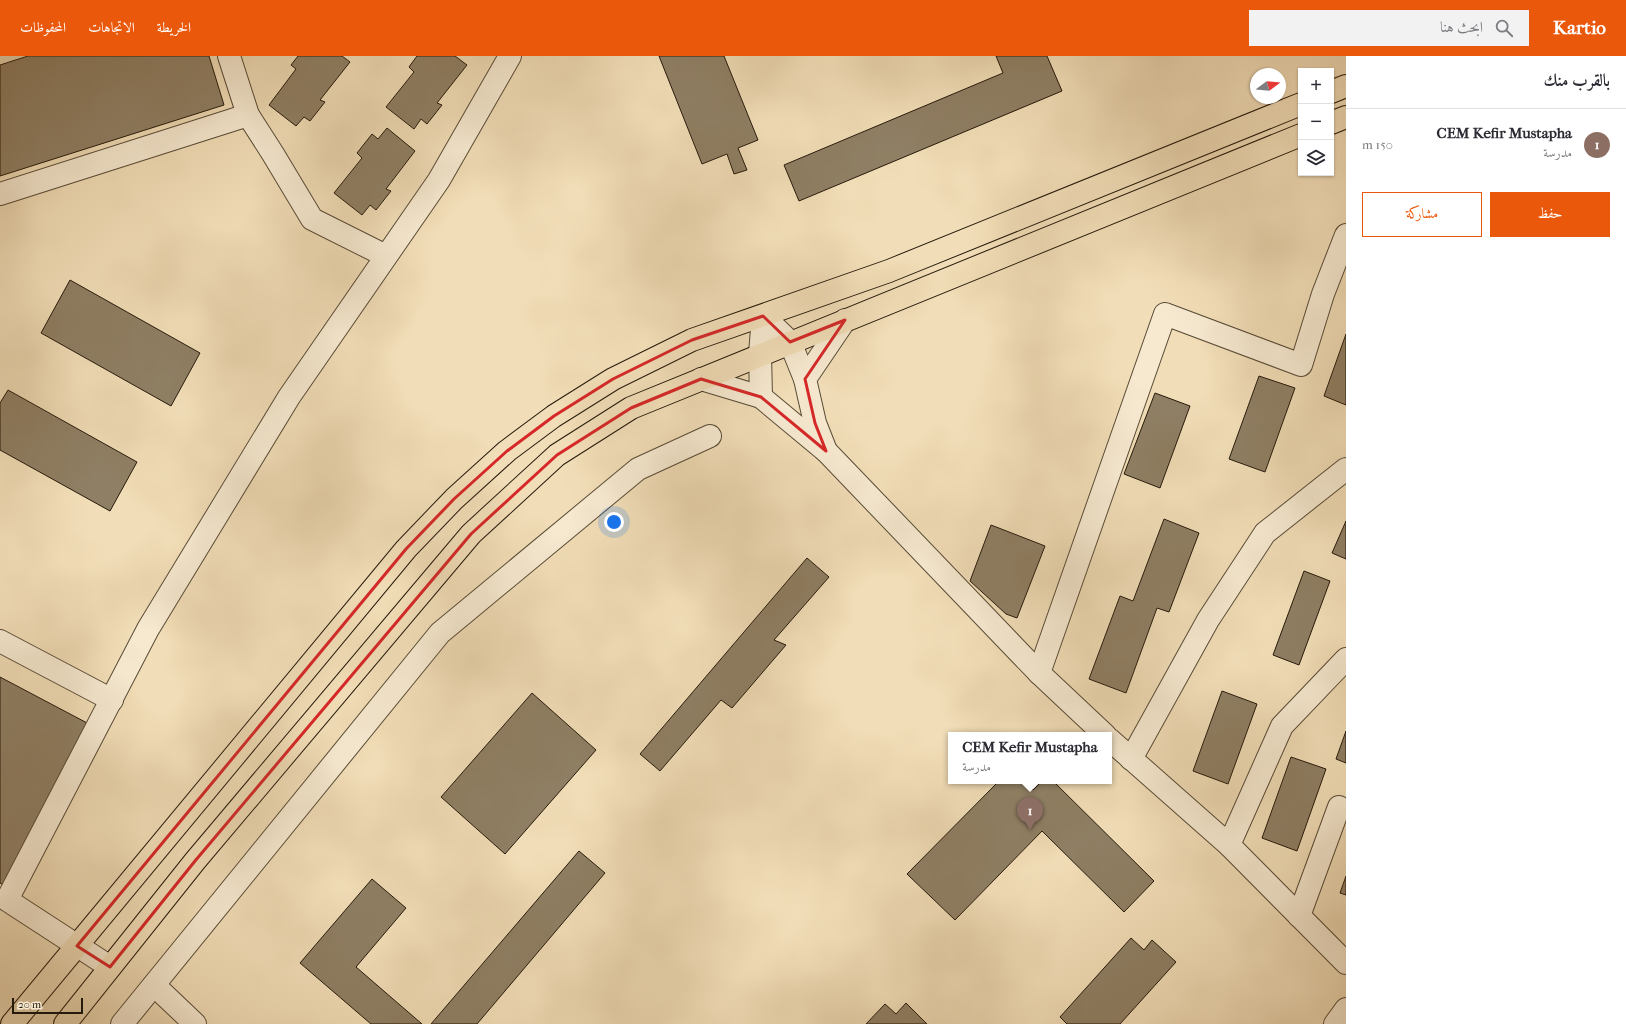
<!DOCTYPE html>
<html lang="ar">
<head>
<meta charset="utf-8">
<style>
	:root { --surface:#fff; --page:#f2f2f3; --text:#2b2b33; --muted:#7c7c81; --line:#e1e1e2; --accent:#ea580c }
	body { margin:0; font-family:"IM FELL French Canon",Amiri,serif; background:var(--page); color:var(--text); direction:rtl }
	.controls { position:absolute; right:12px; top:12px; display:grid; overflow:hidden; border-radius:0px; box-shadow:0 1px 3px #0004 }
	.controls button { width:36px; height:36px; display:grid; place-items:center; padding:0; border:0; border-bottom:1px solid var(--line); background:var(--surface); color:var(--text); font:20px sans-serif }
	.compass { position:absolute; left:1250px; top:12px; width:36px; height:36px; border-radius:50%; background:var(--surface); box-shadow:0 1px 3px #0004; rotate:74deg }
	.scale { position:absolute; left:12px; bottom:10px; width:71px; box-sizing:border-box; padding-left:4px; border:2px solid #251a0b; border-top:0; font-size:11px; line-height:14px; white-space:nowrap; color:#251a0b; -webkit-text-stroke:3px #f6e9d0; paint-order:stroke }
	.you { position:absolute; left:614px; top:466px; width:14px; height:14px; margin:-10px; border:3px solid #fff; border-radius:50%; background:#1a73e8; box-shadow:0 0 0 6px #1a73e833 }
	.badge { display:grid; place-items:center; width:26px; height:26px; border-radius:50%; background:var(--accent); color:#fff; font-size:13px; font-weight:700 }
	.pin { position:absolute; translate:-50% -33px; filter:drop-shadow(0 1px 2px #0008) }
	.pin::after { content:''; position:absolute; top:21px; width:14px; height:12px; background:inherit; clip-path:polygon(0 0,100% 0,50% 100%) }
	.popup { position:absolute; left:948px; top:676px; width:164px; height:52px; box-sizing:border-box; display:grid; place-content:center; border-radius:0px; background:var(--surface); filter:drop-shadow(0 1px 3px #0005); font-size:13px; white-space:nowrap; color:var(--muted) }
	.popup b { font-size:15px; color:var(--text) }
	.popup::after { content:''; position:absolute; left:50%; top:100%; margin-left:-8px; border:8px solid transparent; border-top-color:var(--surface) }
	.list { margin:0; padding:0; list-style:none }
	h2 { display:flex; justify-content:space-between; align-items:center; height:52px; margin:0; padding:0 16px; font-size:17px }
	h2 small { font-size:13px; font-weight:400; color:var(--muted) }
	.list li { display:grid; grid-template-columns:26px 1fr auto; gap:12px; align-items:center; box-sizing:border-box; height:72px; padding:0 16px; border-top:1px solid var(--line) }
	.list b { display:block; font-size:15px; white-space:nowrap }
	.list p { margin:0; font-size:13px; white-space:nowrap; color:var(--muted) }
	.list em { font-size:13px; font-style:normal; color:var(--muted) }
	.actions { display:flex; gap:8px; padding:12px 16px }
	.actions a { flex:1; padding:9px 0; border:1px solid var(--accent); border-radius:0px; text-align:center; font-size:14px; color:var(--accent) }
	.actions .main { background:var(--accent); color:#fff }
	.icon { flex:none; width:22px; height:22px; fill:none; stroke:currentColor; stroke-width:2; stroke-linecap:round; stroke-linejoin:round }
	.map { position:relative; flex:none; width:1346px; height:968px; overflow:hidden; direction:ltr }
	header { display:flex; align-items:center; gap:24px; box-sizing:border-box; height:56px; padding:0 20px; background:var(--accent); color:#fff }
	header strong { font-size:19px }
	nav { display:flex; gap:22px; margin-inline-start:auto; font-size:14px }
	.search { width:280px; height:36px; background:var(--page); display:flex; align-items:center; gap:10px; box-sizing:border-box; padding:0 14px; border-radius:0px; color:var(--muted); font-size:15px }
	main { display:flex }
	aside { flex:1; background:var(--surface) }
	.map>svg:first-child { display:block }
	.building { fill:#8f7f64; stroke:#251a0b }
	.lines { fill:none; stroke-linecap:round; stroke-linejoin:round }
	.minor-casing { stroke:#584b36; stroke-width:24 }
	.major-casing { stroke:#251a0b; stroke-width:24 }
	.minor { stroke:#f6e9d0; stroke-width:22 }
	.major { stroke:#f1ddb7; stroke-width:22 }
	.marked { fill:none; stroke:#d62828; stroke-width:3; stroke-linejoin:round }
</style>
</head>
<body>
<header>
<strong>Kartio</strong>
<div class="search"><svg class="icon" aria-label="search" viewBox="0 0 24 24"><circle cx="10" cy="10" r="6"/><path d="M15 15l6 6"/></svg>ابحث هنا</div>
<nav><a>الخريطة</a><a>الاتجاهات</a><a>المحفوظات</a></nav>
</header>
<main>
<aside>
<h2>بالقرب منك<small></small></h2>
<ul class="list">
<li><span class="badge" style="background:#8d6e63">1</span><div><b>CEM Kefir Mustapha</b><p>مدرسة</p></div><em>150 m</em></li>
</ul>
<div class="actions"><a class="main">حفظ</a><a>مشاركة</a></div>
</aside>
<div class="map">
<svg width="1346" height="968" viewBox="0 0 1346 968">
	<rect width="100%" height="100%" fill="#f1ddb7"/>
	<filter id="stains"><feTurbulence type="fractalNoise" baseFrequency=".005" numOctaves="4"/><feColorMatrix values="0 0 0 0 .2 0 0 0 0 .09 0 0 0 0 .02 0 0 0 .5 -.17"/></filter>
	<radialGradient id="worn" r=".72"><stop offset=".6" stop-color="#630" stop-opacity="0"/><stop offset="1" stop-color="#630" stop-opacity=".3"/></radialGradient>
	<g class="building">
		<path d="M 28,0 L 209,0 L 224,49 L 0,120 L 0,9 Z"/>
		<path d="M 298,0 L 342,0 L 350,6 L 320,44 L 325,46 L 310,65 L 304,61 L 296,70 L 269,49 L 296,13 L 291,9 Z"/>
		<path d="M 417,0 L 455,0 L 467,9 L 437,47 L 442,49 L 427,68 L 421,63 L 414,73 L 386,51 L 414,16 L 409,11 Z"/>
		<path d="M 659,0 L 724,0 L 758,84 L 738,92 L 747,114 L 734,118 L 727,98 L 702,108 Z"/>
		<path d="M 996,0 L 1047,0 L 1062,35 L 799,145 L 784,109 L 1003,17 Z"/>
		<path d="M 387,72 L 415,95 L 386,133 L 391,135 L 376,154 L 370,149 L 362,159 L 334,137 L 362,102 L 357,97 L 372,78 L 378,83 Z"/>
		<path d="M 70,224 L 200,297 L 171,350 L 41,277 Z"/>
		<path d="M 1346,278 L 1346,349 L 1324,340 Z"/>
		<path d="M 1259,320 L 1295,332 L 1265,416 L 1229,403 Z"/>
		<path d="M 8,334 L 137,406 L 110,455 L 0,394 L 0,347 Z"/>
		<path d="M 1155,337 L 1190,350 L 1160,432 L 1124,418 Z"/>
		<path d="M 1164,463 L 1199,477 L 1169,556 L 1157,552 L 1126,637 L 1089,623 L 1120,540 L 1133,545 Z"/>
		<path d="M 1346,465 L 1346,503 L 1332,497 Z"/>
		<path d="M 991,469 L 1045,490 L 1017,562 L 1006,558 L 970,525 Z"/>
		<path d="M 807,502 L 829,521 L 774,584 L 786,589 L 732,652 L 721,644 L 660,715 L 640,698 Z"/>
		<path d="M 1304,515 L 1330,525 L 1299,609 L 1273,599 Z"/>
		<path d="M 0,621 L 89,668 L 3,829 L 0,827 Z"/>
		<path d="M 1222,635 L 1257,648 L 1228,728 L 1193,715 Z"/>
		<path d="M 532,637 L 596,694 L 505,798 L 441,741 Z"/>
		<path d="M 1346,675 L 1346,707 L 1336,703 Z"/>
		<path d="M 1291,701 L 1326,713 L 1297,795 L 1262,782 Z"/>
		<path d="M 999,725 L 1023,725 L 1033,734 L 1042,725 L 1053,725 L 1154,825 L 1124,856 L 1042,775 L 955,864 L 907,818 Z"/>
		<path d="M 579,795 L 605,817 L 477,968 L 431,968 Z"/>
		<path d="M 1346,820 L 1346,839 L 1340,837 Z"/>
		<path d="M 372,823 L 406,852 L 356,911 L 422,968 L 371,968 L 300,907 Z"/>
		<path d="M 1131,882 L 1144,894 L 1152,884 L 1176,906 L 1120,968 L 1067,968 L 1060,961 Z"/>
		<path d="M 906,947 L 927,968 L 866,968 L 885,948 L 896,958 Z"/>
	</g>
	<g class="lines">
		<defs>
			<g id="minor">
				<path d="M 229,0 L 248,59 L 273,98 L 312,163 L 386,200"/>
				<path d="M 0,138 L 248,59"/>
				<path d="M 701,323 L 761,341 L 826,395 L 815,367 L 805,323 L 845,264"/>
				<path d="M 761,341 L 760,298 L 763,260 L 790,286 L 805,323"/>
				<path d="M 826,395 L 1039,617 L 1105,679"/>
				<path d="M 0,585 L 112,644"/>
				<path d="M 1039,617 L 1165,258 L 1301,309 L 1323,238 L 1346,179"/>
				<path d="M 1109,683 L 1229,789 L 1346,907"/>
				<path d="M 1131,703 L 1208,564 L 1265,477 L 1346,413"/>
				<path d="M 1229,789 L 1282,670 L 1346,603"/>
				<path d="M 1299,860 L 1339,751"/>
				<path d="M 110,911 L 7,844 L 148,573 L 289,341 L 439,124 L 510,0"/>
				<path d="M 154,929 L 195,968"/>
				<path d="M 122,968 L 440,577 L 638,413 L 710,380"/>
				<path d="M 1335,968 L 1346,953"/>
			</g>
			<g id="major">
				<path d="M 1331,36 L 1346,30"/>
				<path d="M 1331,67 L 1346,61"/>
				<path d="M 12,968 L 406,493 L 454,443 L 507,395 L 554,360 L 613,323 L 692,284 L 889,215 L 1301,48"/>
				<path d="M 65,968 L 195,805 L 471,478 L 557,399 L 631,352 L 1301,79"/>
			</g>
		</defs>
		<use href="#minor" class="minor-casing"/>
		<use href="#major" class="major-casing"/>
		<use href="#minor" class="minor"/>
		<use href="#major" class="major"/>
	</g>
	<path class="marked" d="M 763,260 L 790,286 L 845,264 L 805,323 L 815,367 L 826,395 L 761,341 L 701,323 L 631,352 L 557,399 L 471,478 L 195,805 L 110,911 L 77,890 L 406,493 L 454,443 L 507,395 L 554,360 L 613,323 L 692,284 Z"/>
	<rect width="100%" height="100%" filter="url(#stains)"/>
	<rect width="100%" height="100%" fill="url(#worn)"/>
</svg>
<div class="controls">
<button>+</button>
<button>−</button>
<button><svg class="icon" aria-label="layers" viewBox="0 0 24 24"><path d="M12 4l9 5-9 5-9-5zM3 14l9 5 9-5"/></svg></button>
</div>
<svg class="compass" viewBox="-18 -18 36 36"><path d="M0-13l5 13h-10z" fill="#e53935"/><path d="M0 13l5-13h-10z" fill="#7c7c81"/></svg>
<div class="scale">20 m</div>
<div class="you"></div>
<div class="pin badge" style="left:1030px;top:774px;background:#8d6e63">1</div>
<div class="popup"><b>CEM Kefir Mustapha</b>مدرسة</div>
</div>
</main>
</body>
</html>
